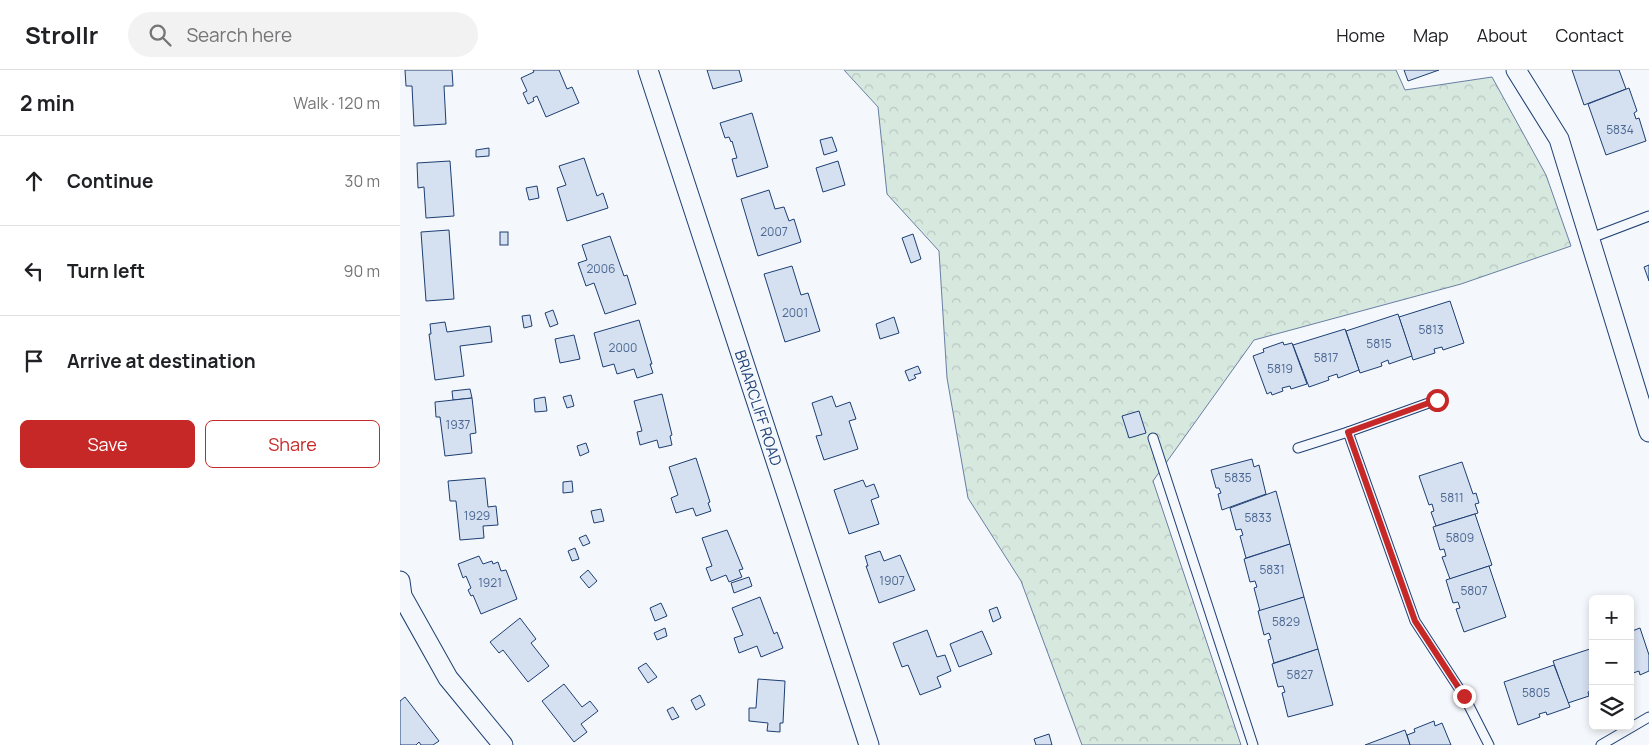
<!DOCTYPE html>
<html lang="en">
<head>
<meta charset="utf-8">
<style>
	:root { --surface:#fff; --page:#f2f2f2; --text:#202124; --muted:#757577; --line:#e0e0e0; --accent:#c62828 }
	body { margin:0; font-family:Manrope,sans-serif; background:var(--page); color:var(--text) }
	.controls { position:absolute; right:15px; bottom:15px; display:grid; overflow:hidden; border-radius:8px; box-shadow:0 2px 8px #0003 }
	.controls button { width:45px; height:45px; display:grid; place-items:center; padding:0; border:0; border-bottom:1px solid var(--line); background:var(--surface); color:var(--text); font:25px sans-serif }
	.stop { position:absolute; width:15px; height:15px; margin:-11px; border:4px solid #c62828; border-radius:50%; background:#fff }
	.stop.end { background:#c62828; border-color:#fff; box-shadow:0 1px 5px #0008 }
	.list { margin:0; padding:0; list-style:none }
	h2 { display:flex; justify-content:space-between; align-items:center; height:65px; margin:0; padding:0 20px; font-size:21px }
	h2 small { font-size:16px; font-weight:400; color:var(--muted) }
	.list li { display:grid; grid-template-columns:32px 1fr auto; gap:15px; align-items:center; box-sizing:border-box; height:90px; padding:0 20px; border-top:1px solid var(--line) }
	.list b { display:block; font-size:19px; white-space:nowrap }
	.list em { font-size:16px; font-style:normal; color:var(--muted) }
	.actions { display:flex; gap:10px; padding:15px 20px }
	.actions a { flex:1; padding:11px 0; border:1px solid var(--accent); border-radius:8px; text-align:center; font-size:18px; color:var(--accent) }
	.actions .main { background:var(--accent); color:#fff }
	.icon { flex:none; width:28px; height:28px; fill:none; stroke:currentColor; stroke-width:2; stroke-linecap:round; stroke-linejoin:round }
	.map { position:relative; flex:none; width:1249px; height:675px; overflow:hidden }
	header { display:flex; align-items:center; gap:30px; box-sizing:border-box; height:70px; padding:0 25px; background:var(--surface); border-bottom:1px solid var(--line) }
	header strong { font-size:24px }
	nav { display:flex; gap:28px; margin-inline-start:auto; font-size:18px }
	.search { width:350px; height:45px; background:var(--page); display:flex; align-items:center; gap:12px; box-sizing:border-box; padding:0 18px; border-radius:28px; color:var(--muted); font-size:19px }
	main { display:flex }
	aside { flex:1; background:var(--surface) }
	.map>svg:first-child { display:block }
	.forest { fill:url(#forest-crowns); stroke:#687fa3 }
	.building { fill:#d5e0f0; stroke:#1d3f73 }
	.lines { fill:none; stroke-linecap:round; stroke-linejoin:round }
	.lane-casing { stroke:#1d3f73; stroke-width:11 }
	.street-casing { stroke:#1d3f73; stroke-width:21 }
	.lane { stroke:#f4f7fb; stroke-width:9 }
	.street { stroke:#f4f7fb; stroke-width:19 }
	.route { stroke:#c62828; stroke-width:6 }
	.labels { text-anchor:middle; stroke-width:4; stroke-linejoin:round; paint-order:stroke }
	.number-label { font-size:12px; fill:#4b6792 }
	.street-label { font-size:15px; fill:#1d3f73; stroke:#f4f7fb }
</style>
</head>
<body>
<header>
<strong>Strollr</strong>
<div class="search"><svg class="icon" aria-label="search" viewBox="0 0 24 24"><circle cx="10" cy="10" r="6"/><path d="M15 15l6 6"/></svg>Search here</div>
<nav><a>Home</a><a>Map</a><a>About</a><a>Contact</a></nav>
</header>
<main>
<aside>
<h2>2 min<small>Walk · 120 m</small></h2>
<ul class="list">
<li><svg class="icon" aria-label="ahead" viewBox="0 0 24 24"><path d="M12 20V5M6 11l6-6 6 6"/></svg><div><b>Continue</b></div><em>30 m</em></li>
<li><svg class="icon" aria-label="left" viewBox="0 0 24 24"><path d="M17 20v-9H6M10 6l-5 5 5 5"/></svg><div><b>Turn left</b></div><em>90 m</em></li>
<li><svg class="icon" aria-label="arrive" viewBox="0 0 24 24"><path d="M6 21V4h12l-3 4 3 4H6"/></svg><div><b>Arrive at destination</b></div></li>
</ul>
<div class="actions"><a class="main">Save</a><a>Share</a></div>
</aside>
<div class="map">
<svg width="1249" height="675" viewBox="0 0 1249 675">
	<defs>
		<pattern id="forest-crowns" width="20" height="18" patternUnits="userSpaceOnUse" patternTransform="scale(1.25)"><rect width="20" height="18" fill="#d7e8df"/><path d="M2 6a3 3 0 1 1 6 0M12 15a3 3 0 1 1 6 0" fill="none" stroke="#b8c8c3"/></pattern>
	</defs>
	<rect width="100%" height="100%" fill="#f4f7fb"/>
	<path class="forest" d="M 444,0 L 996,0 L 1005,20 L 1092,7 L 1146,105 L 1171,176 L 1061,214 L 854,270 L 753,411 L 841,675 L 682,675 L 621,511 L 568,428 L 547,308 L 539,181 L 487,124 L 478,37 Z"/>
	<g class="building">
		<path d="M 5,0 L 52,0 L 53,16 L 44,16 L 46,54 L 14,56 L 12,16 L 6,16 Z"/>
		<path d="M 133,0 L 159,0 L 167,19 L 172,17 L 179,33 L 146,47 L 137,26 L 133,28 L 134,31 L 128,34 L 123,23 L 127,21 L 121,8 L 134,2 Z"/>
		<path d="M 307,0 L 339,0 L 342,11 L 313,19 Z"/>
		<path d="M 1004,0 L 1039,0 L 1008,11 Z"/>
		<path d="M 1172,0 L 1219,0 L 1226,19 L 1184,35 Z"/>
		<path d="M 1229,18 L 1237,41 L 1234,43 L 1236,49 L 1239,48 L 1246,71 L 1206,85 L 1188,34 Z"/>
		<path d="M 352,43 L 368,97 L 337,107 L 332,89 L 337,88 L 332,71 L 331,72 L 329,67 L 325,68 L 320,53 Z"/>
		<path d="M 432,67 L 437,81 L 424,85 L 420,70 Z"/>
		<path d="M 89,78 L 89,86 L 76,87 L 76,80 Z"/>
		<path d="M 184,88 L 197,126 L 203,123 L 208,138 L 167,151 L 157,118 L 166,115 L 159,96 Z"/>
		<path d="M 50,91 L 54,146 L 26,148 L 24,117 L 18,118 L 17,93 Z"/>
		<path d="M 438,91 L 445,115 L 423,122 L 416,98 Z"/>
		<path d="M 137,116 L 139,128 L 129,130 L 126,118 Z"/>
		<path d="M 369,120 L 375,139 L 384,137 L 389,151 L 394,149 L 401,172 L 358,186 L 341,129 Z"/>
		<path d="M 49,160 L 54,229 L 26,231 L 21,162 Z"/>
		<rect x="100" y="162" width="8" height="13"/>
		<path d="M 513,164 L 521,189 L 511,193 L 502,168 Z"/>
		<path d="M 210,166 L 224,206 L 227,205 L 236,234 L 205,244 L 194,213 L 186,216 L 178,193 L 187,190 L 182,175 Z"/>
		<path d="M 1249,195 L 1249,211 L 1244,197 Z"/>
		<path d="M 392,196 L 401,225 L 408,223 L 420,261 L 385,272 L 364,204 Z"/>
		<path d="M 1050,231 L 1064,273 L 1043,280 L 1042,277 L 1034,279 L 1035,283 L 1013,290 L 999,247 Z"/>
		<path d="M 153,240 L 158,254 L 150,257 L 145,243 Z"/>
		<path d="M 998,244 L 1012,286 L 989,294 L 988,290 L 981,293 L 982,296 L 960,303 L 946,261 Z"/>
		<path d="M 130,245 L 132,256 L 124,258 L 122,246 Z"/>
		<path d="M 494,247 L 499,263 L 480,269 L 476,254 Z"/>
		<path d="M 239,250 L 252,294 L 250,294 L 253,303 L 237,308 L 234,299 L 217,304 L 214,294 L 203,297 L 194,263 Z"/>
		<path d="M 45,252 L 47,262 L 90,256 L 92,272 L 60,276 L 64,306 L 35,310 L 29,264 L 31,264 L 30,254 Z"/>
		<path d="M 945,259 L 959,300 L 938,308 L 937,304 L 928,307 L 929,310 L 909,317 L 893,275 Z"/>
		<path d="M 174,265 L 180,289 L 160,293 L 155,269 Z"/>
		<path d="M 883,272 L 884,275 L 892,273 L 907,314 L 891,319 L 890,316 L 882,318 L 883,321 L 872,325 L 871,322 L 867,324 L 853,286 L 864,282 L 863,279 Z"/>
		<path d="M 518,296 L 521,303 L 514,305 L 516,308 L 509,311 L 505,301 Z"/>
		<path d="M 70,319 L 72,328 L 53,330 L 52,321 Z"/>
		<path d="M 262,324 L 272,365 L 270,366 L 272,375 L 259,378 L 257,370 L 240,375 L 237,362 L 242,361 L 234,331 Z"/>
		<path d="M 171,325 L 174,336 L 167,338 L 163,327 Z"/>
		<path d="M 432,326 L 436,337 L 450,332 L 456,349 L 449,351 L 458,379 L 424,390 L 416,366 L 422,365 L 412,333 Z"/>
		<path d="M 145,327 L 147,341 L 135,342 L 134,329 Z"/>
		<path d="M 72,328 L 76,363 L 70,364 L 72,383 L 45,386 L 40,347 L 36,347 L 35,332 Z"/>
		<path d="M 739,341 L 746,363 L 729,368 L 722,346 Z"/>
		<path d="M 186,373 L 189,382 L 180,386 L 177,376 Z"/>
		<path d="M 296,388 L 310,432 L 308,433 L 311,441 L 296,446 L 293,438 L 276,443 L 271,428 L 278,425 L 269,397 Z"/>
		<path d="M 852,389 L 854,397 L 859,395 L 866,424 L 822,440 L 818,424 L 821,423 L 819,418 L 816,418 L 811,400 Z"/>
		<path d="M 1062,392 L 1073,424 L 1076,423 L 1079,433 L 1075,434 L 1078,443 L 1036,456 L 1031,442 L 1034,441 L 1032,434 L 1029,435 L 1019,406 Z"/>
		<path d="M 85,408 L 88,437 L 96,436 L 98,455 L 83,456 L 84,468 L 60,470 L 56,431 L 50,431 L 48,411 Z"/>
		<path d="M 463,410 L 466,417 L 474,414 L 479,427 L 471,430 L 479,454 L 449,464 L 434,420 Z"/>
		<path d="M 172,411 L 173,422 L 163,423 L 163,412 Z"/>
		<path d="M 876,421 L 890,474 L 846,488 L 840,466 L 843,465 L 841,459 L 836,460 L 830,438 Z"/>
		<path d="M 201,439 L 204,451 L 194,453 L 191,441 Z"/>
		<path d="M 1075,444 L 1092,495 L 1050,509 L 1042,487 L 1046,486 L 1044,479 L 1040,480 L 1033,457 Z"/>
		<path d="M 327,460 L 343,499 L 339,500 L 342,507 L 329,512 L 326,505 L 311,511 L 306,498 L 312,496 L 302,468 Z"/>
		<path d="M 186,465 L 190,473 L 183,476 L 179,468 Z"/>
		<path d="M 890,474 L 904,527 L 860,541 L 854,518 L 857,517 L 855,511 L 850,512 L 844,489 Z"/>
		<path d="M 175,478 L 179,489 L 172,491 L 168,481 Z"/>
		<path d="M 480,481 L 484,491 L 500,485 L 515,520 L 479,533 L 466,496 L 468,496 L 465,486 Z"/>
		<path d="M 79,486 L 83,494 L 92,491 L 93,494 L 98,492 L 101,501 L 106,500 L 117,529 L 81,544 L 73,525 L 71,526 L 68,520 L 71,518 L 66,506 L 63,508 L 58,494 Z"/>
		<path d="M 1089,496 L 1106,547 L 1064,562 L 1056,539 L 1060,538 L 1058,532 L 1053,533 L 1046,510 Z"/>
		<path d="M 188,500 L 197,511 L 189,518 L 180,507 Z"/>
		<path d="M 349,507 L 352,516 L 334,523 L 331,513 Z"/>
		<path d="M 360,527 L 374,564 L 377,562 L 383,578 L 361,587 L 357,576 L 339,583 L 334,568 L 343,565 L 332,538 Z"/>
		<path d="M 904,527 L 918,579 L 874,593 L 868,570 L 871,569 L 869,563 L 864,565 L 858,541 Z"/>
		<path d="M 261,533 L 267,546 L 255,551 L 250,538 Z"/>
		<path d="M 597,537 L 601,548 L 593,552 L 589,540 Z"/>
		<path d="M 120,548 L 136,569 L 131,573 L 149,596 L 128,612 L 103,580 L 99,583 L 90,572 Z"/>
		<path d="M 265,558 L 267,566 L 257,570 L 254,563 Z"/>
		<path d="M 1230,558 L 1232,561 L 1240,558 L 1249,585 L 1249,601 L 1240,605 L 1239,601 L 1236,602 L 1231,604 L 1232,607 L 1230,608 Z"/>
		<path d="M 527,560 L 537,587 L 545,585 L 551,601 L 537,607 L 541,617 L 520,625 L 508,595 L 502,597 L 493,573 Z"/>
		<path d="M 582,561 L 592,584 L 559,597 L 550,574 Z"/>
		<path d="M 1193,578 L 1193,620 L 1188,622 L 1189,626 L 1168,633 L 1153,591 Z"/>
		<path d="M 918,579 L 933,635 L 888,647 L 882,623 L 885,622 L 883,616 L 878,617 L 872,594 Z"/>
		<path d="M 246,593 L 257,607 L 248,613 L 238,598 Z"/>
		<path d="M 1154,595 L 1170,637 L 1147,645 L 1146,642 L 1139,644 L 1140,647 L 1118,655 L 1104,612 Z"/>
		<path d="M 358,609 L 385,611 L 383,653 L 380,653 L 380,662 L 367,661 L 368,653 L 349,651 L 349,638 L 356,638 Z"/>
		<path d="M 164,614 L 182,637 L 190,631 L 198,641 L 181,654 L 187,662 L 174,672 L 142,631 Z"/>
		<path d="M 300,625 L 305,635 L 296,640 L 291,630 Z"/>
		<path d="M 5,627 L 39,671 L 33,675 L 21,675 L 19,672 L 16,675 L 0,675 L 0,631 Z"/>
		<path d="M 273,637 L 279,647 L 272,650 L 267,640 Z"/>
		<path d="M 1034,651 L 1035,656 L 1042,653 L 1051,675 L 1010,675 L 1007,665 L 1015,662 L 1014,659 Z"/>
		<path d="M 1005,660 L 1010,675 L 965,675 Z"/>
		<path d="M 649,664 L 652,675 L 636,675 L 634,669 Z"/>
	</g>
	<g class="lines">
		<defs>
			<g id="lane">
				<path d="M 1191,168 L 1249,146"/>
				<path d="M 1037,330 L 948,362 L 1015,551 L 1064,626 L 1089,675"/>
				<path d="M 753,368 L 853,675"/>
				<path d="M 898,378 L 948,362"/>
				<path d="M 1201,675 L 1249,647"/>
			</g>
			<g id="street">
				<path d="M 248,0 L 469,675"/>
				<path d="M 1116,0 L 1159,69 L 1249,362"/>
				<path d="M 0,511 L 2,526 L 48,608 L 103,675"/>
			</g>
		</defs>
		<use href="#lane" class="lane-casing"/>
		<use href="#street" class="street-casing"/>
		<use href="#lane" class="lane"/>
		<use href="#street" class="street"/>
	</g>
	<g class="lines">
		<path class="route" d="M 1037,330 L 948,362 L 1015,551 L 1064,626"/>
	</g>
	<g class="labels">
		<g class="number-label">
			<text x="1220" y="64">5834</text>
			<text x="374" y="166">2007</text>
			<text x="201" y="203">2006</text>
			<text x="395" y="247">2001</text>
			<text x="1031" y="264">5813</text>
			<text x="979" y="278">5815</text>
			<text x="223" y="282">2000</text>
			<text x="926" y="292">5817</text>
			<text x="880" y="303">5819</text>
			<text x="58" y="359">1937</text>
			<text x="838" y="412">5835</text>
			<text x="1052" y="432">5811</text>
			<text x="77" y="450">1929</text>
			<text x="858" y="452">5833</text>
			<text x="1060" y="472">5809</text>
			<text x="872" y="504">5831</text>
			<text x="492" y="515">1907</text>
			<text x="90" y="517">1921</text>
			<text x="1074" y="525">5807</text>
			<text x="886" y="556">5829</text>
			<text x="900" y="609">5827</text>
			<text x="1136" y="627">5805</text>
		</g>
		<g class="street-label">
			<text transform="translate(358 338) rotate(72)" y="5">BRIARCLIFF ROAD</text>
		</g>
	</g>
</svg>
<div class="controls">
<button>+</button>
<button>−</button>
<button><svg class="icon" aria-label="layers" viewBox="0 0 24 24"><path d="M12 4l9 5-9 5-9-5zM3 14l9 5 9-5"/></svg></button>
</div>
<div class="stop" style="left:1037px;top:330px"></div>
<div class="stop end" style="left:1064px;top:626px"></div>
</div>
</main>
</body>
</html>
